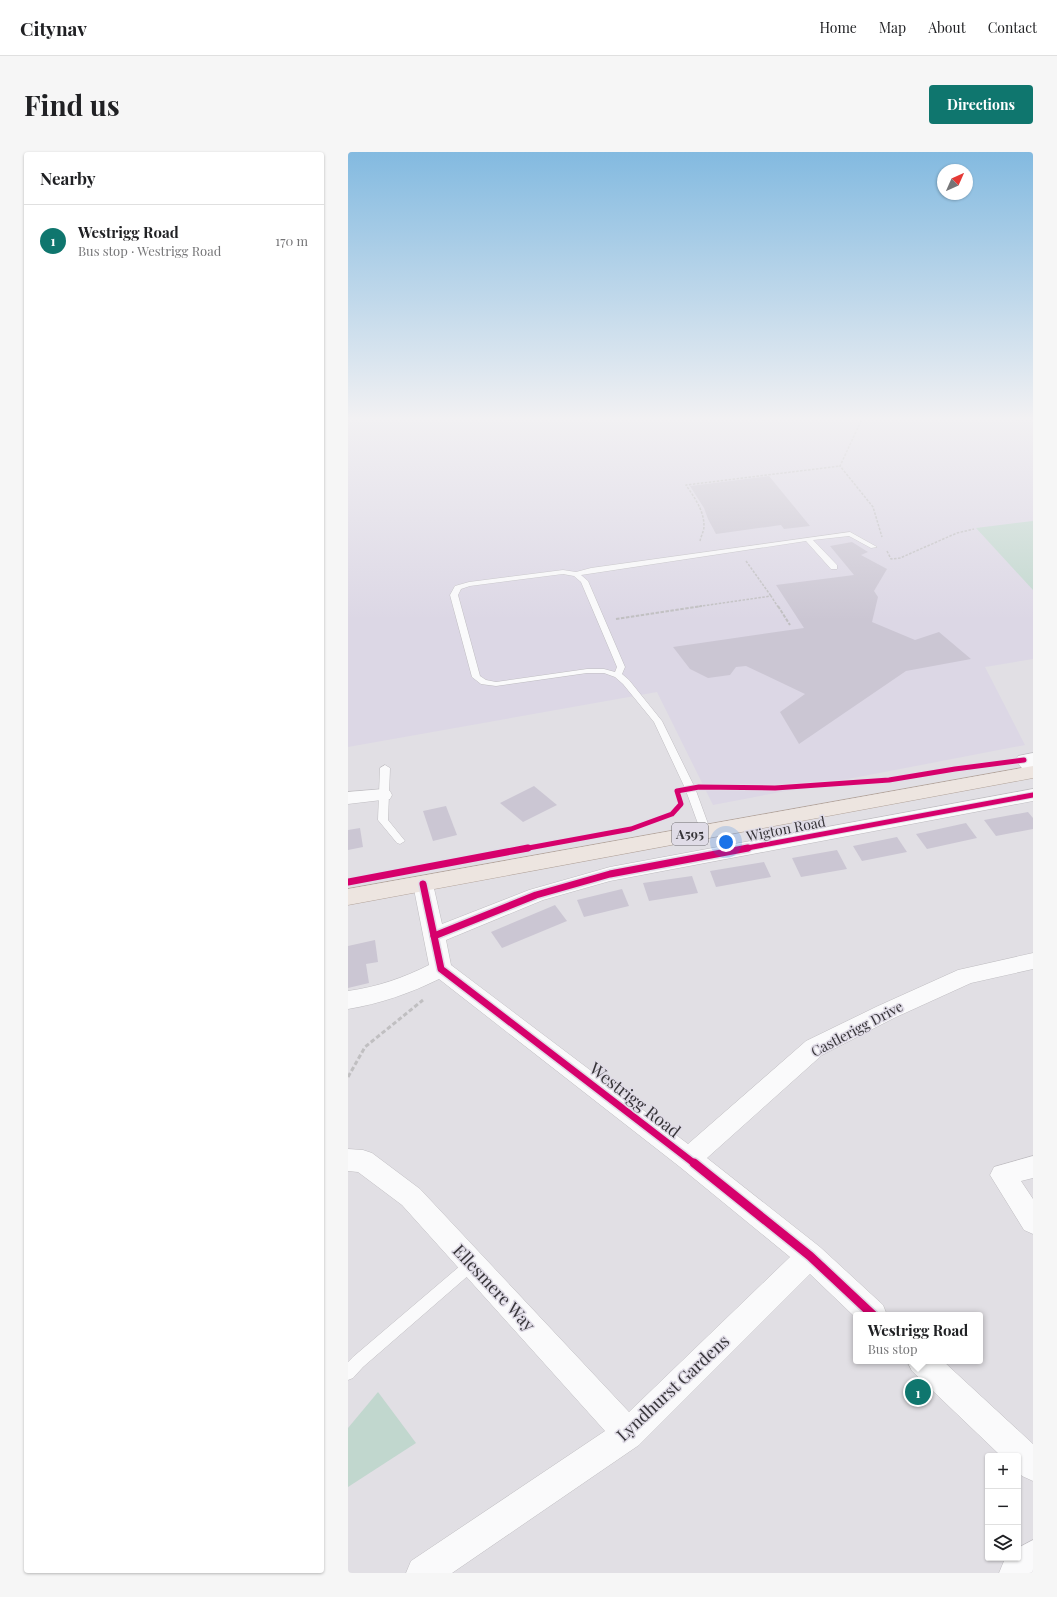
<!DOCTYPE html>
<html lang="en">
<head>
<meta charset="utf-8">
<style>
	:root { --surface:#fff; --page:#f6f6f6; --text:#202124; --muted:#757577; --line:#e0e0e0; --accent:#0f766e }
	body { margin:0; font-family:"Playfair Display",serif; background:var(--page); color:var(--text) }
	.controls { position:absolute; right:12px; bottom:12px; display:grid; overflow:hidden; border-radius:4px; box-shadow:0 1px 3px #0004 }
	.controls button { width:36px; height:36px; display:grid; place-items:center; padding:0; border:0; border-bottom:1px solid var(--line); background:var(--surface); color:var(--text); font:20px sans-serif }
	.compass { position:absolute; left:589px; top:12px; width:36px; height:36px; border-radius:50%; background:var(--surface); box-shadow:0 1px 3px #0004; rotate:45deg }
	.you { position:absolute; left:378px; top:690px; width:14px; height:14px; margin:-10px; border:3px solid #fff; border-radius:50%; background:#1a73e8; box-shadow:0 0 0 6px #1a73e833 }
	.badge { display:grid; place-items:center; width:26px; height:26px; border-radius:50%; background:var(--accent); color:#fff; font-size:13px; font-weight:700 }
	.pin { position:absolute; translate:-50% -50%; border:2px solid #fff; box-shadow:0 1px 4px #0006 }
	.popup { position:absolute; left:505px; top:1160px; width:130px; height:52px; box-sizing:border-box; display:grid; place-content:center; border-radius:4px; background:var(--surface); filter:drop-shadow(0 1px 3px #0005); font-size:13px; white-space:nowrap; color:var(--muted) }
	.popup b { font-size:15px; color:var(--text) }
	.popup::after { content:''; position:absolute; left:50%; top:100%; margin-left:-8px; border:8px solid transparent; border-top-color:var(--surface) }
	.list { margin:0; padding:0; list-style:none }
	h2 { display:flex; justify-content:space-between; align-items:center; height:52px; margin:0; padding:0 16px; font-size:17px }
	h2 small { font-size:13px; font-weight:400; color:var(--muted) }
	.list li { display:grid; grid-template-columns:26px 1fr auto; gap:12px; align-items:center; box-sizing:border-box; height:72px; padding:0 16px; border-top:1px solid var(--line) }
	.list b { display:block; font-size:15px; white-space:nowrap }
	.list p { margin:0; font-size:13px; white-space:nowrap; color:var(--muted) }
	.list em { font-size:13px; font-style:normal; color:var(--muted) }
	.icon { flex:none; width:22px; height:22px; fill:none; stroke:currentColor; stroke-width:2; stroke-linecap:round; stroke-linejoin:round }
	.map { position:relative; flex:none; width:685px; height:1421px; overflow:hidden; border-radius:4px }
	header { display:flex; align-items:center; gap:24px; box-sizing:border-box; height:56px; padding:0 20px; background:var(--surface); border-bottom:1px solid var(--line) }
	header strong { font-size:19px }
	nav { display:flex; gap:22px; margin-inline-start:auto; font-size:14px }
	.intro { display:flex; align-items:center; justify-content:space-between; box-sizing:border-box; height:96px; padding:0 24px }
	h1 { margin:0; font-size:28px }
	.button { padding:10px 18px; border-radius:4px; background:var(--accent); color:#fff; font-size:14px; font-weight:700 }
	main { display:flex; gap:24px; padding:0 24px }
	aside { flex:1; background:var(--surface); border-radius:4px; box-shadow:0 1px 3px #0004 }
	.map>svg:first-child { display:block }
	.education { fill:#dcd7e5 }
	.green { fill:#c1d7ce }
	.building { fill:#cbc6d3 }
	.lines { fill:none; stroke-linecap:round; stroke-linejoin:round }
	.lane-casing { stroke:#bfbdc1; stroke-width:1 }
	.street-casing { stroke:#bfbdc1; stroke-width:1 }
	.primary-casing { stroke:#b3a49b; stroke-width:1 }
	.path-far2 { stroke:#c0bfc1; stroke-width:1.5; stroke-dasharray:2.5 1.5; stroke-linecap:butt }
	.path-far1 { stroke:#c0bfc1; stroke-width:2; stroke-dasharray:3.5 1.5; stroke-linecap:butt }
	.path { stroke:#c0bfc1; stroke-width:3; stroke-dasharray:4.5 2.5; stroke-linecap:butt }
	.lane { fill:#fafafb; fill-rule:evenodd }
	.street { fill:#fafafb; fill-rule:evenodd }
	.primary { fill:#ede5e0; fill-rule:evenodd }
	.cycleway-far2-casing { stroke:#e0dce7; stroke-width:7 }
	.cycleway-far1-casing { stroke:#e0dce7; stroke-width:10 }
	.cycleway-casing { stroke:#e0dce7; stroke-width:12 }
	.cycleway-far2 { stroke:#d6006c; stroke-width:5 }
	.cycleway-far1 { stroke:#d6006c; stroke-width:7 }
	.cycleway { stroke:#d6006c; stroke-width:9 }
	.labels { text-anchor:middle; stroke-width:3; stroke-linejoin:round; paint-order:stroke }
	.shield { fill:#e0dce7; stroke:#69666c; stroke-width:1 }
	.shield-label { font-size:13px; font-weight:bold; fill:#363438 }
	.street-label { font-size:14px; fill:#363438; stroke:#e0dce7 }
	.near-street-label { font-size:17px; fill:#363438; stroke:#e0dce7 }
</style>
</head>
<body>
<header>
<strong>Citynav</strong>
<nav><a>Home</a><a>Map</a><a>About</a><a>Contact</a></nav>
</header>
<div class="intro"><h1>Find us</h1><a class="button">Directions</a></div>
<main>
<aside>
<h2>Nearby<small></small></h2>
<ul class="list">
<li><span class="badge">1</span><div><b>Westrigg Road</b><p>Bus stop · Westrigg Road</p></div><em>170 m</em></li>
</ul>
</aside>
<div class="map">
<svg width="685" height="1421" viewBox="0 0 685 1421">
	<rect width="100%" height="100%" fill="#e1dfe4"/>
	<path class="education" d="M 0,269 L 685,269 L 685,507 L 637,515 L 677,593 L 365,653 L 309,540 L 0,595 Z"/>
	<g class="green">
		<path d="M 685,369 L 685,438 L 628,376 Z"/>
		<path d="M 30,1240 L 68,1291 L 0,1335 L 0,1276 Z"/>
	</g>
	<g class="building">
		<path d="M 421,324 L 462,374 L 436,377 L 433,373 L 368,382 L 360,367 L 356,356 L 342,334 Z"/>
		<path d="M 504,390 L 520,400 L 513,403 L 539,417 L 526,439 L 530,445 L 524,470 L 567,488 L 591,480 L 623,507 L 558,519 L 451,592 L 432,560 L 457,542 L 398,514 L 388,515 L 382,523 L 360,526 L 342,517 L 325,495 L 456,476 L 428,433 L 506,423 L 482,394 Z"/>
		<path d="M 186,634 L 209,653 L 175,670 L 152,651 Z"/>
		<path d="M 98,654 L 109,683 L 85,689 L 75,659 Z"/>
		<path d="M 680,660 L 685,666 L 685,677 L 648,684 L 636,668 Z"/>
		<path d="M 618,671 L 629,686 L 579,697 L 568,682 Z"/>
		<path d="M 12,676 L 15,695 L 0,698 L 0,678 Z"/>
		<path d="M 549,685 L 559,700 L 514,709 L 505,694 Z"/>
		<path d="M 489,698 L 499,717 L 453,725 L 444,706 Z"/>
		<path d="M 416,710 L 423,725 L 368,735 L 362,719 Z"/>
		<path d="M 344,724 L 350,741 L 301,749 L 295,731 Z"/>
		<path d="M 274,737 L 281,754 L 236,765 L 229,748 Z"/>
		<path d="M 207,753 L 219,769 L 154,796 L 143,780 Z"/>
		<path d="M 27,788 L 30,810 L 18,812 L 21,831 L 0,836 L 0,794 Z"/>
	</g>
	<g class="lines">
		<defs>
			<g id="lane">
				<path d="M 502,380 L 529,395 L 523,396 L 501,384 L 465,388 L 489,413 L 489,417 L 483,417 L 458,389 L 233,423 L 240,429 L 277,515 L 274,522 L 281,528 L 314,569 L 347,636 L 363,680 L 361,682 L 358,683 L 353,680 L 337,636 L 306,570 L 275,532 L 267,525 L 256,521 L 239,521 L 148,534 L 133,532 L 124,525 L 102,443 L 107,434 L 121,430 L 215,418 L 228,420 L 243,416 ZM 215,422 L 226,424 L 233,430 L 269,515 L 267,520 L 256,517 L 239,517 L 148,530 L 138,528 L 132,524 L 110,443 L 113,437 L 122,434 Z"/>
				<path d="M 37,613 L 42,616 L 40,668 L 57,689 L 52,692 L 49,691 L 30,668 L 32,616 Z"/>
				<path d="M 124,1106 L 129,1108 L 131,1112 L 129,1116 L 15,1215 L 5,1226 L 0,1228 L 0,1210 L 5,1205 L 119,1108 Z"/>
			</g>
			<g id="street">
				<path d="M 685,601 L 685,624 L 679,622 L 667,608 L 670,604 Z"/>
				<path d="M 35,637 L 42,639 L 44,643 L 42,647 L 0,652 L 0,640 Z"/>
				<path d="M 685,637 L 685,649 L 262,729 L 195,748 L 98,788 L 103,813 L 340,992 L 458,889 L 530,854 L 610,818 L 685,801 L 685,817 L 623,831 L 546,866 L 474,903 L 359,1006 L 472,1095 L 535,1153 L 539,1163 L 508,1163 L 508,1166 L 462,1122 L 291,1293 L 104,1421 L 58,1421 L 63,1409 L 257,1279 L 54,1053 L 10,1020 L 0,1019 L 0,997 L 15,998 L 24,1001 L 72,1037 L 281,1260 L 442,1105 L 332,1015 L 91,827 C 63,841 31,852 0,857 L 0,839 C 29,835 55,826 81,813 L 65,732 L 68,727 L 75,725 L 82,727 L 85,732 L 94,772 L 181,738 L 262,715 Z"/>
				<path d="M 685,1004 L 685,1026 L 673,1029 L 685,1047 L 685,1082 L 676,1078 L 642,1023 L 646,1015 Z"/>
				<path d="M 559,1209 L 595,1209 L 685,1292 L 685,1329 L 674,1324 L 670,1320 L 670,1304 L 653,1304 L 564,1219 Z"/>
				<path d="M 685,1388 L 685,1421 L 651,1421 L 656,1409 L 660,1406 L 670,1406 L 670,1396 Z"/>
			</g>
			<path id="primary" d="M 685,614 L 685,626 L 0,753 L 0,737 Z"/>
		</defs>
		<use href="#lane" class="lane-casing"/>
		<use href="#street" class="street-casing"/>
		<use href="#primary" class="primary-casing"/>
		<g class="path-far2">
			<path d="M 513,269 L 492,314 L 525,355 L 534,385"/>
			<path d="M 352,389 C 353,384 356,379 356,374 C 356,358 346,345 338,333 L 492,314"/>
			<path d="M 539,399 L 543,407 L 552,406 L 609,381 L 626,377"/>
			<path d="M 398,409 L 423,444"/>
			<path d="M 347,455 L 423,444 L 430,455"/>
		</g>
		<g class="path-far1">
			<path d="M 430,454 L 442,473"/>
			<path d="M 268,467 L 354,454"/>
		</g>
		<path class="path" d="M 0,925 L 17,895 L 75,848"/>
		<use href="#lane" class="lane"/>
		<use href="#street" class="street"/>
		<use href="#primary" class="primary"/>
		<defs>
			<g id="cycleway-far2">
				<path d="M 175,697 L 283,677 L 324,662 L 333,652 L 329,639 L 351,635 L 427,636 L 541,628 L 607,617 L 676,608"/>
				<path d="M 394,697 L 685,643"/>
			</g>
			<g id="cycleway-far1">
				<path d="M 0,730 L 180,696"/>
				<path d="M 75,732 L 93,817 L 347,1012"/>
				<path d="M 86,784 L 188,743 L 262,722 L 400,696"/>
			</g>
			<path id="cycleway" d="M 346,1011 L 462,1104 L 525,1163"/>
		</defs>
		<use href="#cycleway-far2" class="cycleway-far2-casing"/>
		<use href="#cycleway-far1" class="cycleway-far1-casing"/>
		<use href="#cycleway" class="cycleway-casing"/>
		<use href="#cycleway-far2" class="cycleway-far2"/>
		<use href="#cycleway-far1" class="cycleway-far1"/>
		<use href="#cycleway" class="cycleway"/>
	</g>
	<linearGradient id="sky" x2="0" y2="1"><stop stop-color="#83bae0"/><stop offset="0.57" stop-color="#f2f1f3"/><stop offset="1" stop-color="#f2f1f3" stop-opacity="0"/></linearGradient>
	<rect width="685" height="468" fill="url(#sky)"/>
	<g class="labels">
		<rect class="shield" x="324" y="671" width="36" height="22" rx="3"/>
		<g class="shield-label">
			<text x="342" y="687">A595</text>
		</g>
		<g class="street-label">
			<text transform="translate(438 677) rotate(-11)" y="5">Wigton Road</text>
			<text transform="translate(509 877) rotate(-28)" y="5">Castlerigg Drive</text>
		</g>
		<g class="near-street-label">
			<text transform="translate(287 948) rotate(38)" y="6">Westrigg Road</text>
			<text transform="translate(146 1136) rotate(47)" y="6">Ellesmere Way</text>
			<text transform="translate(325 1236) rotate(-43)" y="6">Lyndhurst Gardens</text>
		</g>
	</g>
</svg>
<div class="controls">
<button>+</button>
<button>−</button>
<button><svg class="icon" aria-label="layers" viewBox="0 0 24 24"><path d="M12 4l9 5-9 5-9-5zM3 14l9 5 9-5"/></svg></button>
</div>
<svg class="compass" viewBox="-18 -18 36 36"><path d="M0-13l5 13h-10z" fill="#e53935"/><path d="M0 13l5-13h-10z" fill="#757577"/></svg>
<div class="you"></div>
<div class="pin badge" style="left:570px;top:1240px">1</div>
<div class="popup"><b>Westrigg Road</b>Bus stop</div>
</div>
</main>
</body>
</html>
